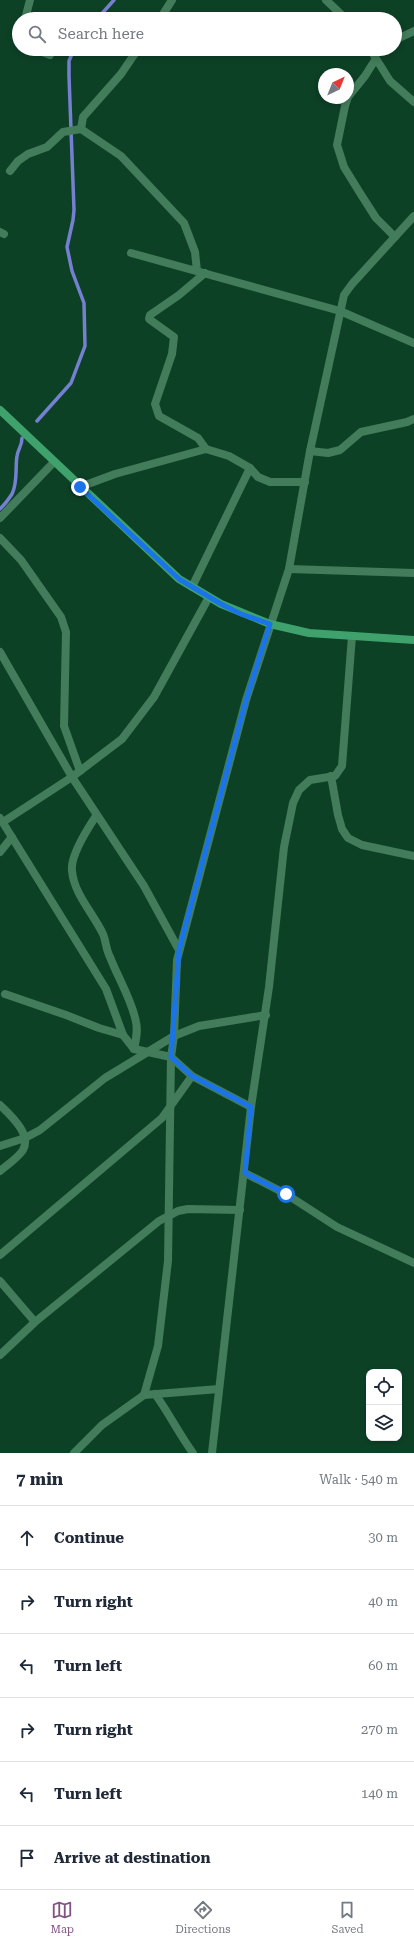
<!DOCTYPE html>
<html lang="en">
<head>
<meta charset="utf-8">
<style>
	:root { --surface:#fff; --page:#f2f2f3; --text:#1f2937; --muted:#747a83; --line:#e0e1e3; --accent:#835384 }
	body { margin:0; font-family:"Roboto Serif",serif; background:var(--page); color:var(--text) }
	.controls { position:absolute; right:12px; bottom:12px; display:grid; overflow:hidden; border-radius:8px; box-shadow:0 2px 6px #0003 }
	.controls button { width:36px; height:36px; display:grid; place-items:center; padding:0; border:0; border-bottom:1px solid var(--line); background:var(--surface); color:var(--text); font:20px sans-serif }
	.compass { position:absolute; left:318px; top:68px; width:36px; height:36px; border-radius:50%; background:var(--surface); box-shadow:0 2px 6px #0003; rotate:43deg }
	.stop { position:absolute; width:12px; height:12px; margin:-9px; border:3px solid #1a73e8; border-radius:50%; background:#fff }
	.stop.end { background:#1a73e8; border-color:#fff; box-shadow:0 1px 4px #0008 }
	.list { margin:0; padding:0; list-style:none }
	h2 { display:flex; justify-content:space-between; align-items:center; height:52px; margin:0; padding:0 16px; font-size:17px }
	h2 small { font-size:13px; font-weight:400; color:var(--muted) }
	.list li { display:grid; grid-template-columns:26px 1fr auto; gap:12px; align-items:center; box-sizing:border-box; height:64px; padding:0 16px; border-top:1px solid var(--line) }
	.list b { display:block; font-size:15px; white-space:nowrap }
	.list em { font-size:13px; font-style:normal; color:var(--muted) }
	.icon { flex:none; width:22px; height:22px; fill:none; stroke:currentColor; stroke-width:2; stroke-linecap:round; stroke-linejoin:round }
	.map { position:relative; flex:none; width:414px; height:1453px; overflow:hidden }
	.search { position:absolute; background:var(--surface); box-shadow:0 2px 6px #0003; left:12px; right:12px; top:12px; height:44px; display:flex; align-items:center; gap:10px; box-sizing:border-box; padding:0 14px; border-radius:22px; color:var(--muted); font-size:15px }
	.sheet { height:436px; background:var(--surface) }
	nav { display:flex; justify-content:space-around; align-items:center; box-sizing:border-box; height:56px; border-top:1px solid var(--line); background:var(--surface); font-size:11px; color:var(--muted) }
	nav a { display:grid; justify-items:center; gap:2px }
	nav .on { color:var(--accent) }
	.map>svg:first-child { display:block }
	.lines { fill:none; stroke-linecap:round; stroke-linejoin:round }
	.stream { stroke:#7580d1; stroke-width:3.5 }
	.minor { stroke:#427c5a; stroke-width:8 }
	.secondary { stroke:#3fa26c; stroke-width:8 }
	.route { stroke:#1a73e8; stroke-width:5 }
</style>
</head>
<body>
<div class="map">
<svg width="414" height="1453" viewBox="0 0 414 1453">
	<rect width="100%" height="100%" fill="#0d4126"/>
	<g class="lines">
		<g class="stream">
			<path d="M 97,19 L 114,0"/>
			<path d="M 37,421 L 71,383 L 85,346 L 84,303 L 72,271 L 67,247 L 73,220 L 74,210 L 69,76 L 69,61 L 74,49"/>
			<path d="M 0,509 C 4,505 9,499 12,494 C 18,482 15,468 17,456 C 18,449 22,446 22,438"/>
		</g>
		<g class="minor">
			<path d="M 326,0 L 346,19"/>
			<path d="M 25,19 L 30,0"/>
			<path d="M 160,19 L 172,0"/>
			<path d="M 395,40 L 414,31"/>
			<path d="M 35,49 L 50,55"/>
			<path d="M 138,49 L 121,74 L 83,117 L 81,129 L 121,156 L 184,223 L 195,252 L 197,271"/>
			<path d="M 370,49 L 390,81 L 414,102"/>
			<path d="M 375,60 L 365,76 L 348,97 L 345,106 L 337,145 L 344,167 L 360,193 L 376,218 L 395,237"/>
			<path d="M 10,171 L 18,161 L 28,154 L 47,147 L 63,132 L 81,129"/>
			<path d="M 0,232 L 4,234"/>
			<path d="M 131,253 L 340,311 L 414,343"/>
			<path d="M 205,273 L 179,295 L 150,315 L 149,319 L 174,337 L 172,354 L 155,404 L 159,416 L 198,438 L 206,449"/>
			<path d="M 310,451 L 328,453 L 340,450 L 361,432 L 407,422 L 414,419"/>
			<path d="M 80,487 L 115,474 L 206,449 L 229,456 L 250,468 L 258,477 L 270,482 L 305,482"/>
			<path d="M 0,518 L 54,462"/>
			<path d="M 0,538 L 21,560 L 61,617 L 66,632 L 64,726 L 80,771"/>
			<path d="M 289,569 L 414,573"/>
			<path d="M 192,587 L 250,468"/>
			<path d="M 0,652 L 72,777 L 144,886 L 179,950"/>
			<path d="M 331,776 L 338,815 L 342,829 L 348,838 L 362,845 L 414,856"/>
			<path d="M 96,816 C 88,828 70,856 72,871 C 74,894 93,913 103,934 C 106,941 106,950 110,957 C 118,978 132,1000 136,1022 C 138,1031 136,1040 134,1049"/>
			<path d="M 0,818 L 106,989 L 123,1035 L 134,1049 L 171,1057 L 192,1076 L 251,1107"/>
			<path d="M 3,822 L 72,777 L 122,739 L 154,697 L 209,597"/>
			<path d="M 0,852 L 12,837"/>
			<path d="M 5,994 L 66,1015 L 99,1028 L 123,1035"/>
			<path d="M 0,1105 C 10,1115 32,1134 23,1150 C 18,1158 7,1165 0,1171"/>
			<path d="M 0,1146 L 25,1138 L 40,1130 L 105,1078 L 174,1036 L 199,1026 L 266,1015"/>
			<path d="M 245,1173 L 286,1194 L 337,1227 L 414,1263"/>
			<path d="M 0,1255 L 162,1118 L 192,1076"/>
			<path d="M 0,1281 L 35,1322"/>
			<path d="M 0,1355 L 35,1322 L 159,1221 L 178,1211 L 188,1209 L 240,1210"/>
			<path d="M 155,1394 C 169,1413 179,1434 193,1453"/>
			<path d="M 144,1395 L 158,1346 L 168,1261 L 171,1057 L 174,1036 L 177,960 L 246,700 L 289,569 L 310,451 L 344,295 L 352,284 L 414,216"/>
			<path d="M 74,1453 L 102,1425 L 144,1395 L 219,1389"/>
			<path d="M 212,1453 L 251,1107 L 269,987 L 284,847 L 293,803 L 299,790 L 310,780 L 335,776 L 342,766 L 352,636"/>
		</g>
		<path class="secondary" d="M 0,410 L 179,579 L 221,604 L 270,624 L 309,633 L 414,640"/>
	</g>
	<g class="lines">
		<path class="route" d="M 80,487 L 179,579 L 221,604 L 241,614 L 270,624 L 246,700 L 179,950 L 171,1057 L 192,1076 L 251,1107 L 245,1173 L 286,1194"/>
	</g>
</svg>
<div class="controls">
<button><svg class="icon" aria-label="locate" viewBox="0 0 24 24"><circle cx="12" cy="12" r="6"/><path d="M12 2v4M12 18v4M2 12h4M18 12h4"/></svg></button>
<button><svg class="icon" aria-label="layers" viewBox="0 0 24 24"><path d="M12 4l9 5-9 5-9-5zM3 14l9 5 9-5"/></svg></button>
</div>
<svg class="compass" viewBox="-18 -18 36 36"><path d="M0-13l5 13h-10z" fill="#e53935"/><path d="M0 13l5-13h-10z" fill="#747a83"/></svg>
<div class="stop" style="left:286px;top:1194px"></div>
<div class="stop end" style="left:80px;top:487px"></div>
<div class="search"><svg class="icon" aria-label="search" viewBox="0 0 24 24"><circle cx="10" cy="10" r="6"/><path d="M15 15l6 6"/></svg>Search here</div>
</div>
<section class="sheet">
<h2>7 min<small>Walk · 540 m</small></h2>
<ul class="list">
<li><svg class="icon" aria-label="ahead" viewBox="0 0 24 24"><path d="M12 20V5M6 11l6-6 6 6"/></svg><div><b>Continue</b></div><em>30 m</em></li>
<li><svg class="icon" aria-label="right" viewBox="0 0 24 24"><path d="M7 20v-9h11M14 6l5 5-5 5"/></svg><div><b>Turn right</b></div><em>40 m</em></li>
<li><svg class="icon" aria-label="left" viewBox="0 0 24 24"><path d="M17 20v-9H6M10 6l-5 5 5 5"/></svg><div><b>Turn left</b></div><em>60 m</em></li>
<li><svg class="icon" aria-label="right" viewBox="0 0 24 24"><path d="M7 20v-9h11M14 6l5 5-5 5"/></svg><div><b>Turn right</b></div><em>270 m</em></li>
<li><svg class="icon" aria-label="left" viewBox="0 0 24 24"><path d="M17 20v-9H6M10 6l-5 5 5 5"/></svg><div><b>Turn left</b></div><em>140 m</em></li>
<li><svg class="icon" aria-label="arrive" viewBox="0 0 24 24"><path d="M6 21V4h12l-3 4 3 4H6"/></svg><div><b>Arrive at destination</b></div></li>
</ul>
</section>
<nav>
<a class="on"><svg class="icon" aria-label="map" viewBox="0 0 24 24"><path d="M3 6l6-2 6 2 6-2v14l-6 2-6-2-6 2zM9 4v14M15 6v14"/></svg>Map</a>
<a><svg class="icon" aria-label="directions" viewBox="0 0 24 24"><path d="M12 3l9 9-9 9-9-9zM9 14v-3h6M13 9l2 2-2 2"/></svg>Directions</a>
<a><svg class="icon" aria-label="saved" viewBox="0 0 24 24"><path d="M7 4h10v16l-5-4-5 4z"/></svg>Saved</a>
</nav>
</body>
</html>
